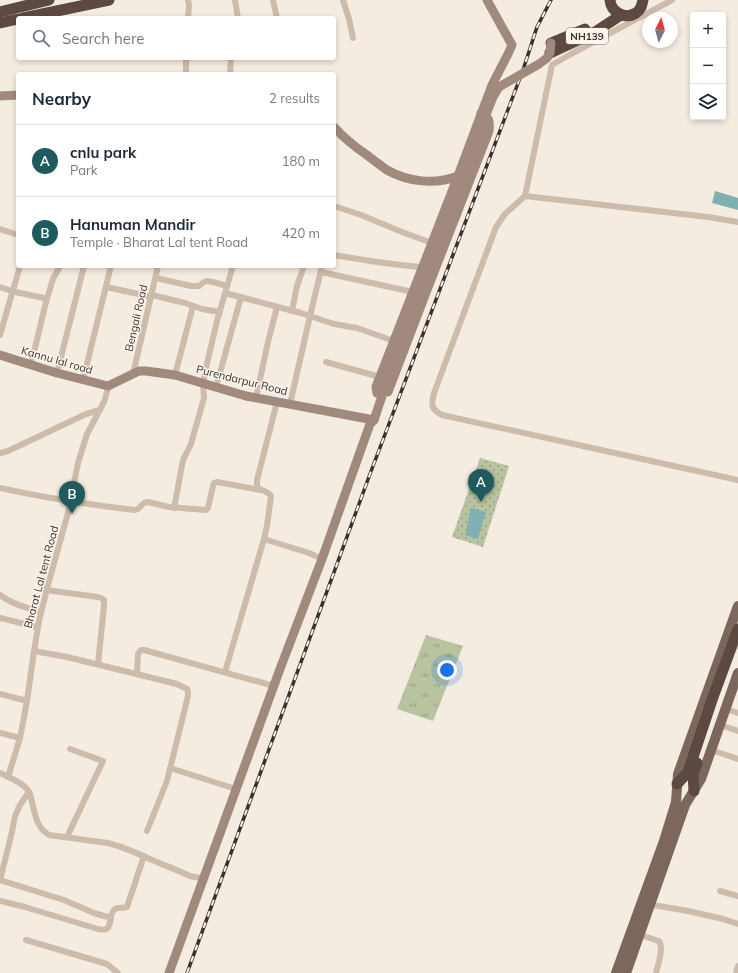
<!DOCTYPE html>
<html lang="en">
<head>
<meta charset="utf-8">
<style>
	:root { --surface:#fff; --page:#f2f2f3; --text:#1f2937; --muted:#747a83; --line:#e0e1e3; --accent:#1f5a5e }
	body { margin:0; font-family:Mulish,sans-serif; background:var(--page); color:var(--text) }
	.controls { position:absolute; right:12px; top:12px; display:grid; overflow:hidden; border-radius:4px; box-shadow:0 2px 6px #0003 }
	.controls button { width:36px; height:36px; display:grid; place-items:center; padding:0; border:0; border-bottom:1px solid var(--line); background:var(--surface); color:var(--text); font:20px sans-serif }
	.compass { position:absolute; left:642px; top:12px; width:36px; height:36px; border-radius:50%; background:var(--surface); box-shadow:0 2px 6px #0003; rotate:6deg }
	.you { position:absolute; left:447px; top:670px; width:14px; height:14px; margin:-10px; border:3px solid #fff; border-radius:50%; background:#1a73e8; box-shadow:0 0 0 6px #1a73e833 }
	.badge { display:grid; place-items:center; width:26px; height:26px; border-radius:50%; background:var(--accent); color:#fff; font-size:13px; font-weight:700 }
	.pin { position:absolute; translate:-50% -33px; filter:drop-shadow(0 1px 2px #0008) }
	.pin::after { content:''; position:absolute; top:21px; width:14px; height:12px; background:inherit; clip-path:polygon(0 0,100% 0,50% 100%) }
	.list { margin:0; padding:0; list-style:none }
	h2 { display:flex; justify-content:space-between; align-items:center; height:52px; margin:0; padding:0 16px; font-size:17px }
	h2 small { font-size:13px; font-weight:400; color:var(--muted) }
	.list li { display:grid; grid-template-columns:26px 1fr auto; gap:12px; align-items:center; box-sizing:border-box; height:72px; padding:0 16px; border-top:1px solid var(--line) }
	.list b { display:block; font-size:15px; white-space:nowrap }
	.list p { margin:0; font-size:13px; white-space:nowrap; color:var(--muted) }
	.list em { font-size:13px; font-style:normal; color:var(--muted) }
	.icon { flex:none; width:22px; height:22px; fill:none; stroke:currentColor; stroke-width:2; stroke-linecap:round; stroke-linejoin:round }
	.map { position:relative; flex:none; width:738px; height:973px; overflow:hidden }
	.search { position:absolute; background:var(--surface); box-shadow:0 2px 6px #0003; left:16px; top:16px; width:320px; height:44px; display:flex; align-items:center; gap:10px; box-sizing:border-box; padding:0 14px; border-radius:4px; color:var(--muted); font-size:15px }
	.panel { position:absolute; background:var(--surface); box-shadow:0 2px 6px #0003; left:16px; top:72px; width:320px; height:196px; border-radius:4px }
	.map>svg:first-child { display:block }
	.grass { fill:url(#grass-tufts) }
	.park { fill:url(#park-dots) }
	.water { fill:#7fb0b2 }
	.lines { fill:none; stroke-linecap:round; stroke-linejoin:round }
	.street { stroke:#cdbbac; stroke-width:6 }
	.secondary { stroke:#a18a7d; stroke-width:9 }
	.primary { stroke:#7d675c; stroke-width:10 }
	.highway { stroke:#5c4a42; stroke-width:11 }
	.rail-casing { stroke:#3b302b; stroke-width:3.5 }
	.rail { stroke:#fbf5ee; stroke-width:2; stroke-dasharray:6; stroke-linecap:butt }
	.secondary-bridge { stroke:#a18a7d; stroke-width:9 }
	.labels { text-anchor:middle; stroke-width:3; stroke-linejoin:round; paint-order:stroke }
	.shield { fill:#fbf5ee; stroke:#756b66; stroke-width:1 }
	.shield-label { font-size:10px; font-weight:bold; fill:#3b302b }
	.street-label { font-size:11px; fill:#3b302b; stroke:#fbf5ee }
</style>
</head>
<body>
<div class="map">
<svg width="738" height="973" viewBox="0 0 738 973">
	<defs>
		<pattern id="grass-tufts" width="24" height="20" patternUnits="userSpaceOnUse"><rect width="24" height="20" fill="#b8c4a0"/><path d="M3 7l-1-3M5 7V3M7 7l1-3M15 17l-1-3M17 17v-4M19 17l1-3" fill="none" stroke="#97a083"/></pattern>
		<pattern id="park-dots" width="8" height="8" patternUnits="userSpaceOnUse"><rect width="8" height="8" fill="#b8c4a0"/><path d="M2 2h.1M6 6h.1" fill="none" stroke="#97a083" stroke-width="1.8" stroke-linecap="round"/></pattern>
	</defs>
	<rect width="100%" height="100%" fill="#f4ebe1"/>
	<path class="grass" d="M 426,635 L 463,646 L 433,721 L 397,709 Z"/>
	<path class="park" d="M 480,458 L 509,466 L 483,547 L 452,537 Z"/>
	<g class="water">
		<path d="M 715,191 L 738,198 L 738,210 L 712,203 Z"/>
		<path d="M 471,508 L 486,512 L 478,539 L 465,535 Z"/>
	</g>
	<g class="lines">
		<g class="street">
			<path d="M 235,0 L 238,18"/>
			<path d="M 273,0 L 277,18"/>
			<path d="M 343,0 L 349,19 L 353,38"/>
			<path d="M 672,0 L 571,54 L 552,65 L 525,196 L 505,214 L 496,227 L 434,393 C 431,405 431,409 442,415 L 583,446 L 738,480"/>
			<path d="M 188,18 L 189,5 L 188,0"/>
			<path d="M 186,58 L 186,74"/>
			<path d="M 230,74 L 231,58"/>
			<path d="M 525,196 L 708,217 L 738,222"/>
			<path d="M 334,206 L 361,215 L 402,232 L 432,243"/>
			<path d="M 0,229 L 18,235"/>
			<path d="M 334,255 C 363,260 392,265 422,267"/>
			<path d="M 321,272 L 413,292"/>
			<path d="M 156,278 L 191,286 L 199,286 L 204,282 L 207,281 L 213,282 L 227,286"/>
			<path d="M 0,287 L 15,292 L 44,298 L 46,302 L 35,348 L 30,365"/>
			<path d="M 106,287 L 152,297"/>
			<path d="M 225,293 L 301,313 L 334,324 L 357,328 L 394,341"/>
			<path d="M 152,295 L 185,303 L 202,309 L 220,312"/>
			<path d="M 46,302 L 53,279 L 60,266"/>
			<path d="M 292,311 L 297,286 L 304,266"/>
			<path d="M 0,335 L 20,266"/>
			<path d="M 326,362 L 380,377"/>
			<path d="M 57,373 L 84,266"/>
			<path d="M 133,374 L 158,266"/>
			<path d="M 175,375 L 193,306"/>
			<path d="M 83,380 L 111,266"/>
			<path d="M 216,387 L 241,297"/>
			<path d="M 256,398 L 268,342 L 277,307"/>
			<path d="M 290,404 L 310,316 L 322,266"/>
			<path d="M 0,453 L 8,451 L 86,414 L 100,410"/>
			<path d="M 0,488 C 45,498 90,505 135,510 L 138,509 L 144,503 L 148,502 L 169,507 L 206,510 L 208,508 L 213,486 L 214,483 L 217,482 L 260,490"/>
			<path d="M 174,508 L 183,460 L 191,444 L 204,398 L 203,383 L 208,359 L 217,321 L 233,266"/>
			<path d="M 264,539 L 309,553 L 322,559"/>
			<path d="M 46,590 L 98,597 L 101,598 L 104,600 L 104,606 L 98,664"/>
			<path d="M 0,595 C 13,605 26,607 41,612"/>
			<path d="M 0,618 L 37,627"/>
			<path d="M 34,651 L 67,657 L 177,684 L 187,689 L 188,692 L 188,696 L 167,781 L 147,831"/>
			<path d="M 225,672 L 264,539 L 267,526 L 271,496 C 268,491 261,491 257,487 L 257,480 L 277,402"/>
			<path d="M 137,674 L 138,654 L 141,650 L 144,650 L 274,686"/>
			<path d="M 0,694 L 27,701"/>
			<path d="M 725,709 L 738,713"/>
			<path d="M 720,725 L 738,731"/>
			<path d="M 0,733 L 20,738"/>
			<path d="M 711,750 L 738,759"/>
			<path d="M 170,768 L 236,789"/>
			<path d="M 0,773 C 9,777 25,784 29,792 C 31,795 31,799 32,802 C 35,815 37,828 49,835 L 108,843 C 124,847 137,853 152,860 C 164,865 177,870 190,876 L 195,877 L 204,879"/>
			<path d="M 8,777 L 20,738 L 27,701 L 34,651 L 39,621 L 48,585 L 68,513 L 78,463 L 87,434 L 104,402 L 107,392 L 108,386"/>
			<path d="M 67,837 L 103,761 L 70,749"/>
			<path d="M 0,880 L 64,900 L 94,913 L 111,918"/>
			<path d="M 0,880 L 12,832 L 15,816 L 20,805 L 29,792"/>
			<path d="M 720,891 L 738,896"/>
			<path d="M 0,901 L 25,907 L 98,929 C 115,933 107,917 114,910 C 118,906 122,909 127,907 L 144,856"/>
			<path d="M 647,904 L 688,911 L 723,919 L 738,924"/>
			<path d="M 640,935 L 659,941 C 664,948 658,965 656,973"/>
			<path d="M 26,940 L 107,964 L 118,973"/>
			<path d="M 736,973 L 738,966"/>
		</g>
		<g class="secondary">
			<path d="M 0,96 L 18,95"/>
			<path d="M 334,127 C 344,138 355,147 367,155 C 373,160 380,165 387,170 C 408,182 435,185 458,176"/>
			<path d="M 0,355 L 57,373 L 108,386 L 139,371 L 146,371 L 175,375 L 246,396 L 374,420"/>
			<path d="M 388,392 L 427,290 L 489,131 C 490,120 490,119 481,113"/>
			<path d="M 377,393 L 376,387 L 458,176 L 492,85 L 508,54 L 512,45 L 487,0"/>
			<path d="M 169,973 L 280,669 L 322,559 L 370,424 L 374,420 L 386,384 L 385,379"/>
		</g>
		<g class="primary">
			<path d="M 616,973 L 664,841 L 676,802 L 678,774 L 738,606"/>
			<path d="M 626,973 L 685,805 L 701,779 L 738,673"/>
		</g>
		<g class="highway">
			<path d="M 610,0 C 611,12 625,20 636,13 C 641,10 642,5 643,0"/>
			<path d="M 0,12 L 49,0"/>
			<path d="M 23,18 L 109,0"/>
			<path d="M 0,23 L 18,19"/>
			<path d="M 551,43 L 585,29"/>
			<path d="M 550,53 L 595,32 L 621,15"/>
			<path d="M 677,784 L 688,772 L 713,697 L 738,629"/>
			<path d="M 694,791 L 693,774 L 697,763"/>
		</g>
		<defs>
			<path id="rail" d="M 187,973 L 370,474 L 523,70 L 537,27 L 551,0"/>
		</defs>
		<use href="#rail" class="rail-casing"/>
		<use href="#rail" class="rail"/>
		<path class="secondary-bridge" d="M 385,379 L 468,168 L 485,117 L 493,97 L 499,87 L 539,64 L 547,58 L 550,53 L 551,43"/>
	</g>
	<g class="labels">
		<rect class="shield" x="566" y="28" width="42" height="16" rx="3"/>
		<g class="shield-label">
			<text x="587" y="40">NH139</text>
		</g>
		<g class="street-label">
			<text transform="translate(136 318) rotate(-77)" y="4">Bengali Road</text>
			<text transform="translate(57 360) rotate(16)" y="4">Kannu lal road</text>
			<text transform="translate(242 380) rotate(14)" y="4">Purendarpur Road</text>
			<text transform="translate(41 577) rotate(-75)" y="4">Bharat Lal tent Road</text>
		</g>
	</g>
</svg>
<div class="controls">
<button>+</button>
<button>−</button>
<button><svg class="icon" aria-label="layers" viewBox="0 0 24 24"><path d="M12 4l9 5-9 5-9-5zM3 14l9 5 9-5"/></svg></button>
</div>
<svg class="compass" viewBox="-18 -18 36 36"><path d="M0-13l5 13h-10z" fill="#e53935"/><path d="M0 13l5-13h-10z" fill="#747a83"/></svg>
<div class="you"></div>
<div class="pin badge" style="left:481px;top:502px">A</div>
<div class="pin badge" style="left:72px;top:514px">B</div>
<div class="search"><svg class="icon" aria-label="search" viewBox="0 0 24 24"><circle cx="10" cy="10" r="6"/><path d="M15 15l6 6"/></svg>Search here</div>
<section class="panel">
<h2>Nearby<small>2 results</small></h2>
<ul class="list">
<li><span class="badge">A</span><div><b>cnlu park</b><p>Park</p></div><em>180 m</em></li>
<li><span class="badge">B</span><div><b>Hanuman Mandir</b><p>Temple · Bharat Lal tent Road</p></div><em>420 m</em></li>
</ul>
</section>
</div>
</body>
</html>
